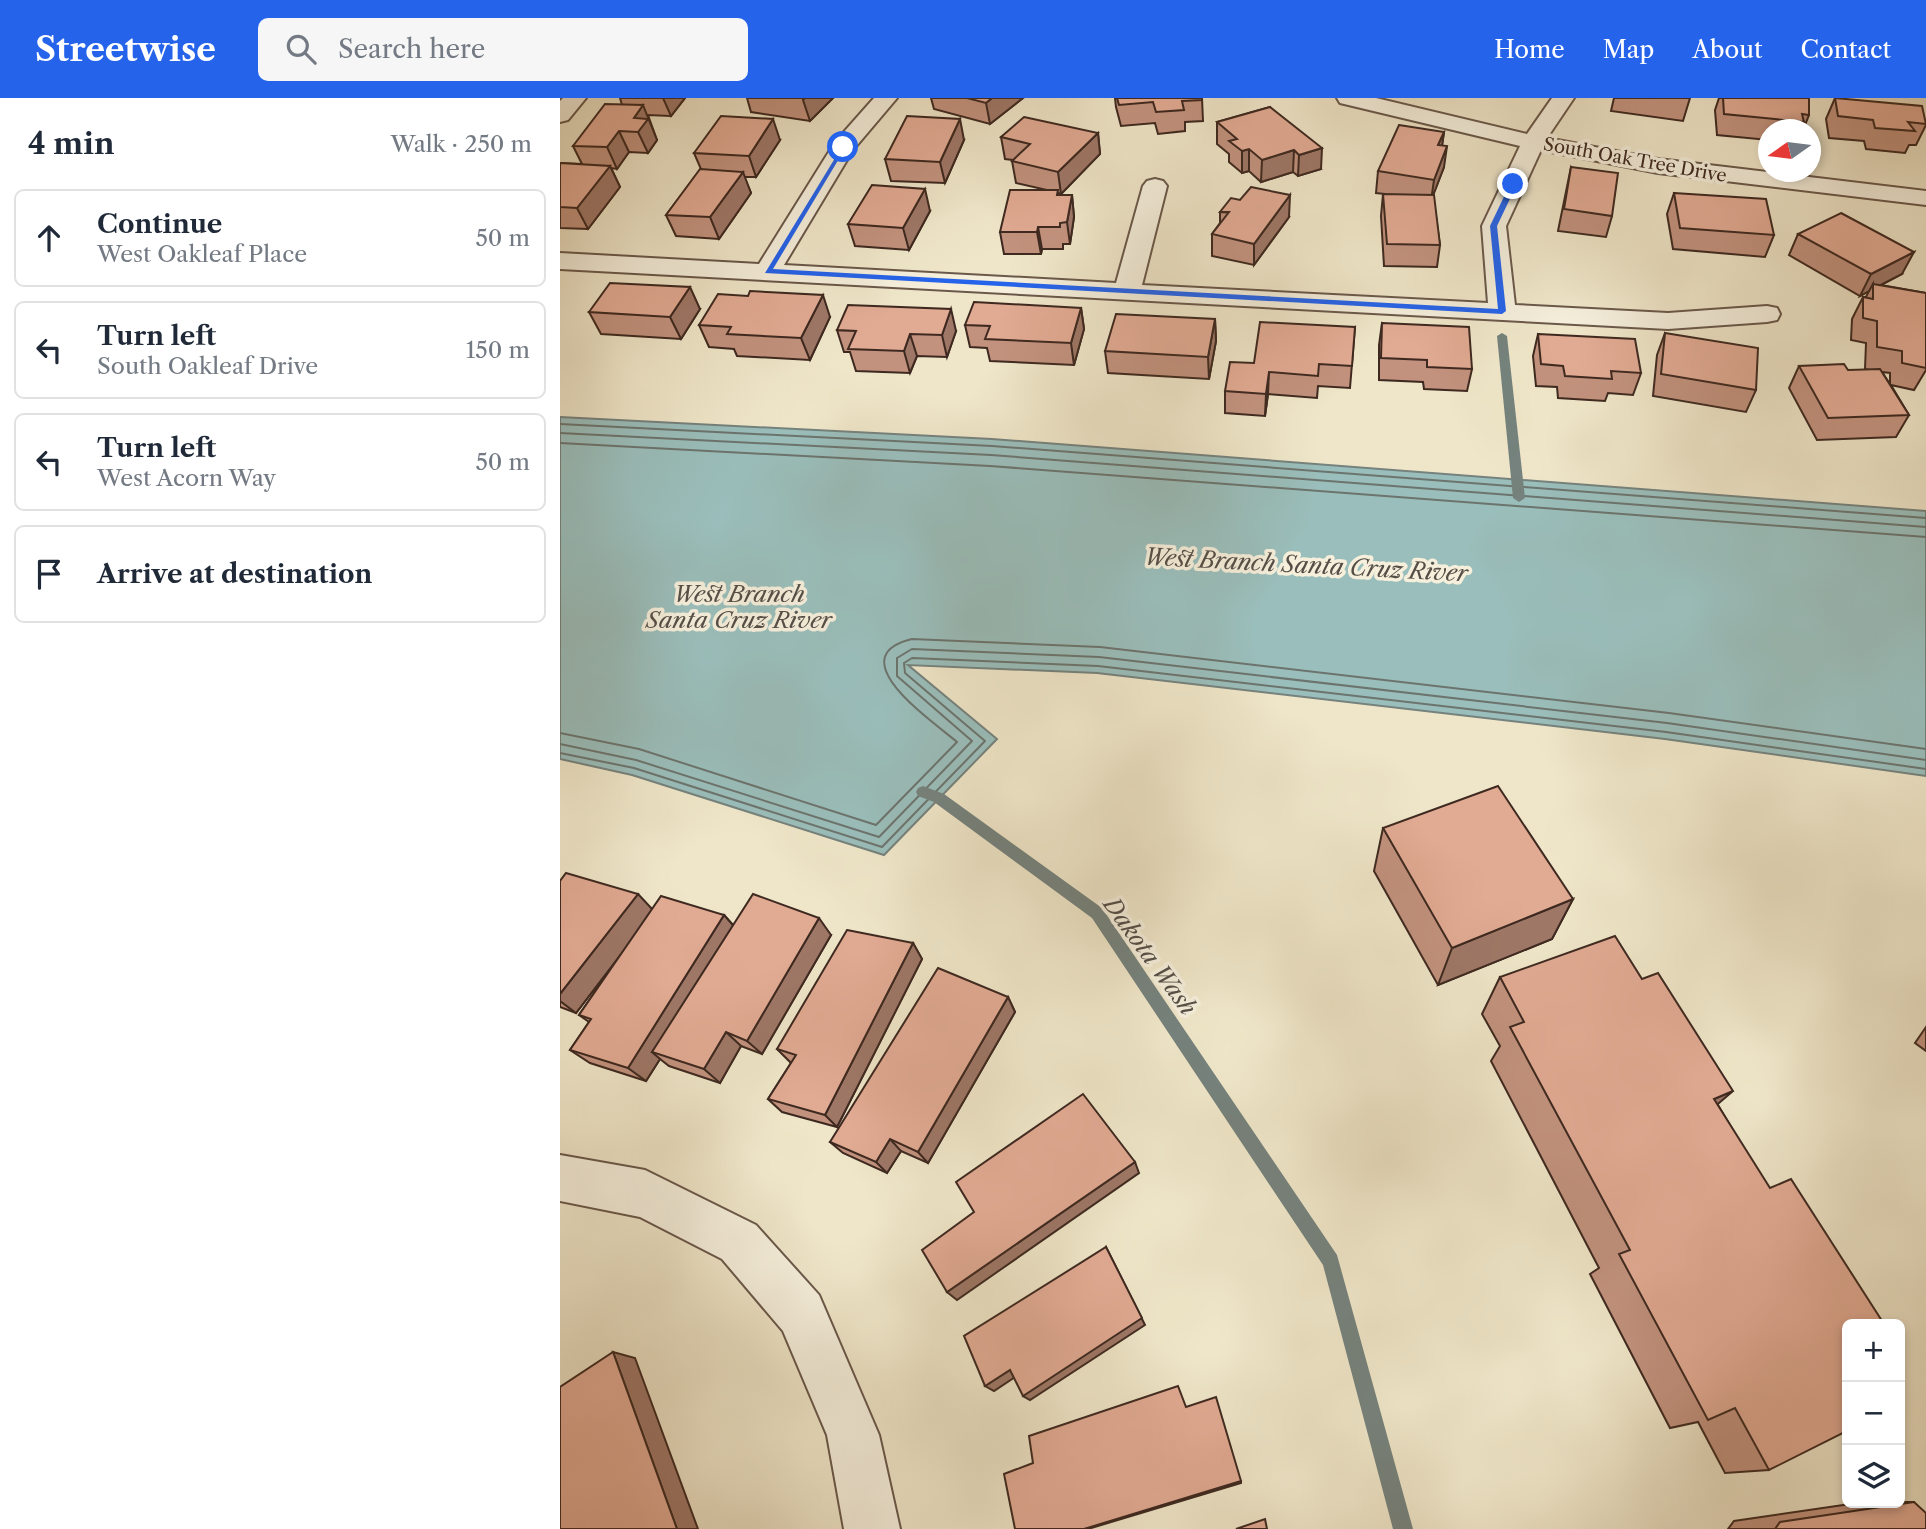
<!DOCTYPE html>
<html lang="en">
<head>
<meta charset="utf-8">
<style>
	:root { --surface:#fff; --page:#f6f6f7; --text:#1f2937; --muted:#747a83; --line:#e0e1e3; --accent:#2563eb }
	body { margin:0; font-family:"Libre Caslon Text",serif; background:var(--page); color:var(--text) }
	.controls { position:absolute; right:21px; bottom:21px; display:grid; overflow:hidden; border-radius:10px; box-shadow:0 4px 10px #0003 }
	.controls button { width:63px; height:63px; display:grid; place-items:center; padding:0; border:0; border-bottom:2px solid var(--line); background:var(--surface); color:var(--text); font:35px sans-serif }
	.compass { position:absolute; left:1198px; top:21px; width:63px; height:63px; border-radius:50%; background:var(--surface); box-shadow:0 4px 10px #0003; rotate:256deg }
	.stop { position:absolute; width:21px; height:21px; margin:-16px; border:5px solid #2563eb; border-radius:50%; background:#fff }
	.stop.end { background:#2563eb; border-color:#fff; box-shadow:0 2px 7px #0008 }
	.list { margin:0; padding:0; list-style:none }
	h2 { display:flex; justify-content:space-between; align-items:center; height:91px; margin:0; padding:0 28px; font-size:30px }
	h2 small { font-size:23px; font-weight:400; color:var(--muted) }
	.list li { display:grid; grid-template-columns:46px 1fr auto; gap:21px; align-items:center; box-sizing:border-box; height:98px; margin:0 14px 14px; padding:0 14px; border:2px solid var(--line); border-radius:10px }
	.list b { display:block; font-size:26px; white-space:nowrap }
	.list p { margin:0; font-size:23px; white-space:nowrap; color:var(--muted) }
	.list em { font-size:23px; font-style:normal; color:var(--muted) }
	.icon { flex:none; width:38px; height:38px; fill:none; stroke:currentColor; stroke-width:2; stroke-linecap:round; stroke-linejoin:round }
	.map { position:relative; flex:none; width:1366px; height:1431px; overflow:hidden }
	header { display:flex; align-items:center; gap:42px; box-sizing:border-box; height:98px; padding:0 35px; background:var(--accent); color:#fff }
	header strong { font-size:33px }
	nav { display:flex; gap:38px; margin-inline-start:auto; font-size:24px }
	.search { width:490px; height:63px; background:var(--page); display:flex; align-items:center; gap:18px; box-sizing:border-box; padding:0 24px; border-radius:10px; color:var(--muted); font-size:26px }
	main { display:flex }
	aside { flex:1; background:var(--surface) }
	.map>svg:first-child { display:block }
	.water { fill:#9abebb; stroke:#75827d; stroke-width:2 }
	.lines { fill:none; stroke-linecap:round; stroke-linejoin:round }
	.shore { stroke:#6c746e; stroke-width:2 }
	.stream { fill:#75827d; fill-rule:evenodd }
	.minor-casing { stroke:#6a584a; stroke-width:4 }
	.minor { fill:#f5efdc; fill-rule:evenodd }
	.wall { fill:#c2927e; stroke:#3e2920; stroke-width:2; fill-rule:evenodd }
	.shaded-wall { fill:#9e7767; stroke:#3e2920; stroke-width:2 }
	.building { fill:#e1aa93; stroke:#3e2920; stroke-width:2 }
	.route { fill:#2563eb }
	.labels { text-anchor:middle; stroke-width:7; stroke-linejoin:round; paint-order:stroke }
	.far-street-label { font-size:18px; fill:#3e2920; stroke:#f5efdc }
	.water-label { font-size:23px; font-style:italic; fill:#554e47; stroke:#f5efdc }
</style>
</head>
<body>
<header>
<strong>Streetwise</strong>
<div class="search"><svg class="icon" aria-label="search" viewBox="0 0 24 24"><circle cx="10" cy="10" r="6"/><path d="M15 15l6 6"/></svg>Search here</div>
<nav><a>Home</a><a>Map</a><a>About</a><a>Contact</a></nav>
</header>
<main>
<aside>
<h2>4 min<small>Walk · 250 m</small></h2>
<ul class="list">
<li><svg class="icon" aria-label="ahead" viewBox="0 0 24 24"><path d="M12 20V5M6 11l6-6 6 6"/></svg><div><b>Continue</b><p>West Oakleaf Place</p></div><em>50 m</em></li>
<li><svg class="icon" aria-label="left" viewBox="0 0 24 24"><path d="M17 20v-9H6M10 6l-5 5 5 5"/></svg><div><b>Turn left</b><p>South Oakleaf Drive</p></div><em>150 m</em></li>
<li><svg class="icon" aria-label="left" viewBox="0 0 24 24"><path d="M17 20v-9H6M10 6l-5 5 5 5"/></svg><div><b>Turn left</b><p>West Acorn Way</p></div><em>50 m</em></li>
<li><svg class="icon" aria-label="arrive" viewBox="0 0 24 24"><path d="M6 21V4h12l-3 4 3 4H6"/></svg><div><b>Arrive at destination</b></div></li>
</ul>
</aside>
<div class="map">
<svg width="1366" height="1431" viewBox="0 0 1366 1431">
	<rect width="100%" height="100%" fill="#efe6c9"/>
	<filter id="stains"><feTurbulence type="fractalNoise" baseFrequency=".00286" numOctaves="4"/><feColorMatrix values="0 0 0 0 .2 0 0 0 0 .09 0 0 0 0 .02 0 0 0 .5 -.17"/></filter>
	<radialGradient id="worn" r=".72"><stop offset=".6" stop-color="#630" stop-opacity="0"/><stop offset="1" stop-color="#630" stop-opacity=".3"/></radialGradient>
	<path class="water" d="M 0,319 L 432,341 L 1366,413 L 1366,678 L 1105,641 L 537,575 L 348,567 L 437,641 L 324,757 L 72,677 L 0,661 Z"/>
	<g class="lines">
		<g class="shore">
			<path d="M 0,326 L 432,348 L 1366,420"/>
			<path d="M 0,335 L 431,357 L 1366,429"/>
			<path d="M 0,345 L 430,368 L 1366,439"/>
			<path d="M 0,635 L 79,651 L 316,727 L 397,644 C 375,625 277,559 352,541 L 540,549 L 1109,615 L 1366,651"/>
			<path d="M 0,646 L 76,662 L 319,739 L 412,643 L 337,578 L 337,560 L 352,551 L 539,559 L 1107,625 L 1366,662"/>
			<path d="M 0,655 L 74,670 L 322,749 L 425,643 L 345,575 L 344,565 L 352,560 L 538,568 L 1106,634 L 1366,671"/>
		</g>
		<g class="stream">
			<path d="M 942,235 L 947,238 L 965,400 L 959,404 L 953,400 L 937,238 Z"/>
			<path d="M 363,688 L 384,696 L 542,810 L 777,1157 L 853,1431 L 833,1431 L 763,1167 L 532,820 L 374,704 L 358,698 L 356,694 L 358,690 Z"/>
		</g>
		<defs>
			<g id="minor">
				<path d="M 3,0 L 26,0 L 8,22 L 0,24 L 0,3 Z"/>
				<path d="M 314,0 L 337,0 L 293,52 L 224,167 L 556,185 L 583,88 L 587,83 L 595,81 L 603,83 L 607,88 L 582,187 L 928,205 L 922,128 L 960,48 L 780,5 L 777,0 L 816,0 L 967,36 L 992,0 L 1014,0 L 987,40 L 1098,61 L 1366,93 L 1366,107 L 1098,75 L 981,52 L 946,128 L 955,207 L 1108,215 L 1207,208 L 1217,210 L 1220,216 L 1217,222 L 1207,224 L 1108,231 L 0,171 L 0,155 L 199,166 L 275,44 Z"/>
				<path d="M 0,1057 L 85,1072 L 196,1127 L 259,1197 L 319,1337 L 340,1431 L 284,1431 L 267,1337 L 223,1233 L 162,1161 L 80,1119 L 0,1103 Z"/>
			</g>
		</defs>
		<use href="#minor" class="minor-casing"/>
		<use href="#minor" class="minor"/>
	</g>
	<g class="wall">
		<path d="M 60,0 L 125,0 L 111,18 L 88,17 L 97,42 L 88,55 L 69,54 L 57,71 L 51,70 L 60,89 L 28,131 L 0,130 L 0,65 L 22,66 L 13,48 L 62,7 Z"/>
		<path d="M 187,0 L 273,0 L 250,23 L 191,14 Z"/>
		<path d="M 371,0 L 463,0 L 430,26 L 374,11 Z"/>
		<path d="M 555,0 L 642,0 L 643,23 L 625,24 L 625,33 L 598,36 L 595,25 L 561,28 L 556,9 Z"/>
		<path d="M 1054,0 L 1130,0 L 1123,23 L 1051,13 Z"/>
		<path d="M 1159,0 L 1249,0 L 1249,17 L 1243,32 L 1208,32 L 1208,42 L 1157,37 L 1155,12 Z"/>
		<path d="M 1275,0 L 1366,24 L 1366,27 L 1356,47 L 1349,47 L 1345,55 L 1306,51 L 1304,43 L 1269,40 L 1266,21 Z"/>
		<path d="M 710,9 L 761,71 L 738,78 L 733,74 L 701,84 L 689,73 L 682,75 L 669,64 L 669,56 L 657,46 L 657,24 Z"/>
		<path d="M 884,34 L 882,47 L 884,69 L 873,97 L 880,147 L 877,169 L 824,168 L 821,118 L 823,96 L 825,96 L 816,95 L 818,73 Z"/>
		<path d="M 538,35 L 540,56 L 501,96 L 498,95 L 498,97 L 512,97 L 514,119 L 510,146 L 503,146 L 503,151 L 482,151 L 481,156 L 444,156 L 440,134 L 487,92 L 456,85 L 452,63 L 453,62 L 445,61 L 441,39 Z"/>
		<path d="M 220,42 L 196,79 L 184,79 L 191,95 L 159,141 L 116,138 L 106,117 L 141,71 L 134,55 Z"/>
		<path d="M 404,42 L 385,85 L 331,83 L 325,61 Z"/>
		<path d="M 1011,69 L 1052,118 L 1046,139 L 998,133 Z"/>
		<path d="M 1114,95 L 1214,137 L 1205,159 L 1113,151 L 1107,116 Z"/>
		<path d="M 370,113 L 349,152 L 295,148 L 288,126 Z"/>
		<path d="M 660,114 L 729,119 L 694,167 L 652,158 L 652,136 L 660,125 Z"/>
		<path d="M 1238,136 L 1342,176 L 1321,187 L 1366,195 L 1366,272 L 1354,292 L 1331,287 L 1349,317 L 1336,339 L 1257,342 L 1229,290 L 1239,268 L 1288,272 L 1309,272 L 1305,271 L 1306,245 L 1291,242 L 1292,221 L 1303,199 L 1306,199 L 1309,193 L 1300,198 L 1229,157 ZM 1322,274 L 1330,275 L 1330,286 Z"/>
		<path d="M 188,198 L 270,219 L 250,262 L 177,258 L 174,251 L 149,249 L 139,227 Z"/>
		<path d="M 521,210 L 524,231 L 514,267 L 430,263 L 427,250 L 410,249 L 405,227 Z"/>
		<path d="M 140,211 L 121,241 L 41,236 L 29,214 Z"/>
		<path d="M 655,221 L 656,243 L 649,281 L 548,275 L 545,253 Z"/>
		<path d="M 822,225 L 912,271 L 907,293 L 864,291 L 863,284 L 819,282 L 819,247 Z"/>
		<path d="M 795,229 L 790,290 L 758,288 L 757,300 L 708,296 L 705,318 L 665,315 L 665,293 Z"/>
		<path d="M 277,232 L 396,233 L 387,259 L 357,258 L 350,275 L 296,273 L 290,254 L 284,254 Z"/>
		<path d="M 1105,235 L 1196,292 L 1186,314 L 1093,298 L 1097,257 Z"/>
		<path d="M 978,236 L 1081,275 L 1073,297 L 1048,295 L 1045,303 L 998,300 L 997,289 L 976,288 L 973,258 Z"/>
		<path d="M 823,730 L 1013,801 L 992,841 L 878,887 L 814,773 Z"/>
		<path d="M 0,783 L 92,811 L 164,817 L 173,827 L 271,837 L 202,956 L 181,948 L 160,985 L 109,968 L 100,961 L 86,983 L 30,965 L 10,952 L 29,924 L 19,917 L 58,860 L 16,915 L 0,909 Z"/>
		<path d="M 353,845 L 362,861 L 277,1029 L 222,1014 L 208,1001 L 231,965 L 217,951 Z"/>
		<path d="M 940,879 L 1158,1007 L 1287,1226 L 1209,1372 L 1165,1375 L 1138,1324 L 1110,1330 L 1030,1176 L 1039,1170 L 931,963 L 940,948 L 922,916 Z"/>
		<path d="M 448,899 L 455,914 L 368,1065 L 341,1053 L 327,1075 L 283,1055 L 270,1044 Z"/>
		<path d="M 1366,929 L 1366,953 L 1355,945 Z"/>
		<path d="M 1340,1404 L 1354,1404 L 1366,1431 L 1168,1431 L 1174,1423 L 1297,1405 Z"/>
	</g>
	<g class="shaded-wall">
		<path d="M 103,0 L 125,0 L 111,18 Z"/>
		<path d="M 245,0 L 273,0 L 250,23 L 243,2 Z"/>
		<path d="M 432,0 L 463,0 L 430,26 L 426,5 Z"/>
		<path d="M 83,7 L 97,42 L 88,55 L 78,34 L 74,20 Z"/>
		<path d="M 213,21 L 220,42 L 196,79 L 189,58 Z"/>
		<path d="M 400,21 L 404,42 L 385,85 L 380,64 Z"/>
		<path d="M 59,33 L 69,54 L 57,71 L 47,49 Z"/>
		<path d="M 884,34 L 881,55 L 878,47 Z"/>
		<path d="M 538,35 L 540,56 L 501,96 L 498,74 Z"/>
		<path d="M 887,48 L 884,69 L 871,103 L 874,82 Z"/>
		<path d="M 762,50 L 761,71 L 738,78 L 739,57 Z"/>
		<path d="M 689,51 L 689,73 L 682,75 L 682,53 Z"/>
		<path d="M 734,52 L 733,74 L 701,84 L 702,62 Z"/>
		<path d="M 50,68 L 60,89 L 28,131 L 17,110 Z"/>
		<path d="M 183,74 L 191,95 L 159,141 L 150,119 Z"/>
		<path d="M 365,91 L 370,113 L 349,152 L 343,130 Z"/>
		<path d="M 512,97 L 514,119 L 510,146 L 507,124 Z"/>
		<path d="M 730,97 L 729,119 L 694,167 L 694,146 Z"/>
		<path d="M 478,129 L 482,151 L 481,156 L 477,134 Z"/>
		<path d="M 1354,154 L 1342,176 L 1313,191 L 1313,186 L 1309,193 L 1300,198 L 1311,176 Z"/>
		<path d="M 130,189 L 140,211 L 121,241 L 110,219 Z"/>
		<path d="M 263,197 L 270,219 L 250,262 L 241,240 Z"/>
		<path d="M 521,210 L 524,231 L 514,267 L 511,245 Z"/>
		<path d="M 391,211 L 396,233 L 387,259 L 382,237 Z"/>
		<path d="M 655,221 L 656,243 L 649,281 L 648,259 Z"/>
		<path d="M 350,236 L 357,258 L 350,275 L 344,253 Z"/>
		<path d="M 709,274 L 708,296 L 705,318 L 706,296 Z"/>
		<path d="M 78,796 L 94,813 L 16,915 L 0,903 L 0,896 Z"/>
		<path d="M 1013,801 L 992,841 L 878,887 L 892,850 Z"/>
		<path d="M 164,817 L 179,834 L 92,954 L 100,961 L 86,983 L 68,970 Z"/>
		<path d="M 259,820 L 271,837 L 202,956 L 187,943 Z"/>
		<path d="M 353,845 L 362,861 L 277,1029 L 265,1017 Z"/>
		<path d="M 448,899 L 455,914 L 368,1065 L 358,1054 Z"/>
		<path d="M 166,934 L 181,948 L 160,985 L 144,971 Z"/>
		<path d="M 1173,993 L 1138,1023 L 1154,1001 Z"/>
		<path d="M 330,1041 L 341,1053 L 327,1075 L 316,1064 Z"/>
		<path d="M 575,1064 L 579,1075 L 397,1202 L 387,1194 Z"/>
		<path d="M 546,1149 L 585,1227 L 470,1302 L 463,1298 Z"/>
		<path d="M 53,1254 L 75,1260 L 138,1431 L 117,1431 Z"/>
		<path d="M 450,1272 L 458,1277 L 434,1293 L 425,1288 Z"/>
		<path d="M 681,1383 L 681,1385 L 528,1431 L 524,1431 Z"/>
	</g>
	<g class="building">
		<path d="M 407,0 L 432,0 L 426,5 Z"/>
		<path d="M 557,0 L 642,0 L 642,2 L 622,3 L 624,12 L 596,14 L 593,4 L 559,7 Z"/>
		<path d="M 1163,0 L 1249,0 L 1249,17 L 1242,16 L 1244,24 L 1164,16 Z"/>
		<path d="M 1275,0 L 1362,8 L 1366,26 L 1348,24 L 1355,33 L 1315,30 L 1313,22 L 1278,18 Z"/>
		<path d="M 45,6 L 83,7 L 74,20 L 88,21 L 78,34 L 59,33 L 47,49 L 13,48 Z"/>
		<path d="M 710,9 L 762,50 L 739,57 L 734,52 L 702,62 L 689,51 L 682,53 L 669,43 L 677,41 L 657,24 Z"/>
		<path d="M 161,18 L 213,21 L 189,58 L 134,55 Z"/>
		<path d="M 347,18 L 400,21 L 380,64 L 325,61 Z"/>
		<path d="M 464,19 L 538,35 L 498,74 L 452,63 L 470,46 L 441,39 Z"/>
		<path d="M 839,27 L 884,34 L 878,47 L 887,48 L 874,82 L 818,73 Z"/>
		<path d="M 0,65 L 50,68 L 17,110 L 0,109 Z"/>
		<path d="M 1011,69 L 1058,75 L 1052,118 L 1004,111 Z"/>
		<path d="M 140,71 L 183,74 L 150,119 L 106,117 Z"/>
		<path d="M 312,87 L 365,91 L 343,130 L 288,126 Z"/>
		<path d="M 691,89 L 730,97 L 694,146 L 652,136 L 669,114 L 660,114 L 671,100 L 680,102 Z"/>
		<path d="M 450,92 L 498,92 L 497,97 L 512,97 L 507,124 L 500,125 L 500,129 L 478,129 L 477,134 L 440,134 Z"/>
		<path d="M 1114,95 L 1206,101 L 1214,137 L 1120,130 Z"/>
		<path d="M 823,96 L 874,97 L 880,147 L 827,146 Z"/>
		<path d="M 1281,115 L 1354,154 L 1311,176 L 1238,136 Z"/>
		<path d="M 50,185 L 130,189 L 110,219 L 29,214 Z"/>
		<path d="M 1313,186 L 1366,195 L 1366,270 L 1342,265 L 1342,253 L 1317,249 L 1317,223 L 1303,220 L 1303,199 L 1313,201 Z"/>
		<path d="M 190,193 L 263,197 L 241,240 L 167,236 L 171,229 L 139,227 L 158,196 L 188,198 Z"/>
		<path d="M 414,204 L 521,210 L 511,245 L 425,241 L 430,228 L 405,227 Z"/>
		<path d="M 288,207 L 391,211 L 382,237 L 350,236 L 344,253 L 288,251 L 296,233 L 277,232 Z"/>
		<path d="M 556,216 L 655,221 L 648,259 L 545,253 Z"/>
		<path d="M 700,224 L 795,229 L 792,268 L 759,266 L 758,278 L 709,274 L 706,296 L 665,293 L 670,264 L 694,265 Z"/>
		<path d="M 822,225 L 909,229 L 912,271 L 867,269 L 867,262 L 821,260 Z"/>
		<path d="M 1105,235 L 1198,250 L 1196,292 L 1101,276 Z"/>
		<path d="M 978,236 L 1075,241 L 1081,275 L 1051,273 L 1052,281 L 1005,278 L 1003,268 L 981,266 Z"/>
		<path d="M 1284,266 L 1288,272 L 1320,271 L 1349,317 L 1268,320 L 1239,268 Z"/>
		<path d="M 938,688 L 1013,801 L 892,850 L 823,730 Z"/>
		<path d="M 6,775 L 78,796 L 0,896 L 0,783 Z"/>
		<path d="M 193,796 L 259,820 L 187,943 L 166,934 L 144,971 L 92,954 Z"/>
		<path d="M 101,798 L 164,817 L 68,970 L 10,952 L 31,921 L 19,917 Z"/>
		<path d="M 287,832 L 353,845 L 265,1017 L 208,1001 L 236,957 L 217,951 Z"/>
		<path d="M 1055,838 L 1082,881 L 1098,875 L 1173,993 L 1154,1001 L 1210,1090 L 1231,1081 L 1324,1226 L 1287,1226 L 1287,1333 L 1209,1372 L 1175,1310 L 1148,1322 L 1059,1156 L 1070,1152 L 950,929 L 964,924 L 940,879 Z"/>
		<path d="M 378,870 L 448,899 L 358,1054 L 330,1041 L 316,1064 L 270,1044 Z"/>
		<path d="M 523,996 L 575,1064 L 387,1194 L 362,1152 L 414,1114 L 396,1084 Z"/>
		<path d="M 546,1149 L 582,1220 L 463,1298 L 450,1272 L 425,1288 L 404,1238 Z"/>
		<path d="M 53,1254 L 117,1431 L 0,1431 L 0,1289 Z"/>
		<path d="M 618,1288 L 626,1309 L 656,1299 L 681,1383 L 524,1431 L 455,1431 L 444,1376 L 473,1365 L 469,1338 Z"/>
		<path d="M 1354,1404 L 1366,1415 L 1366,1431 L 1215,1431 L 1220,1424 Z"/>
		<path d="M 705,1421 L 707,1431 L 676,1431 Z"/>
	</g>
	<path class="route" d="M 283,47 L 286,49 L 213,171 L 938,211 L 930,128 L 950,86 L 953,83 L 957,86 L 937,128 L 946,213 L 942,216 L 205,175 Z"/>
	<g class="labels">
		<g class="far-street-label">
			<text transform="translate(1075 62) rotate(10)" y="6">South Oak Tree Drive</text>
		</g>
		<g class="water-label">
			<text transform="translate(746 467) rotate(3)" y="8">West Branch Santa Cruz River</text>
			<text x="179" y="504">West Branch<tspan x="179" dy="26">Santa Cruz River</tspan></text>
			<text transform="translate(590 858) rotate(54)" y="8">Dakota Wash</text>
		</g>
	</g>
	<rect width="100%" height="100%" filter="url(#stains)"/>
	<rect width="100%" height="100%" fill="url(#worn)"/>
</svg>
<div class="controls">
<button>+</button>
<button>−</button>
<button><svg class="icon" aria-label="layers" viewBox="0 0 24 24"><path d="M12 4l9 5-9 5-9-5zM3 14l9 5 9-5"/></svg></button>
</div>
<svg class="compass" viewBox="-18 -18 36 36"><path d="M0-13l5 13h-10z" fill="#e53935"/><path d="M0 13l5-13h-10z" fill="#747a83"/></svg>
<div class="stop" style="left:283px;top:49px"></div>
<div class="stop end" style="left:953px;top:86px"></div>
</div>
</main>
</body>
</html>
